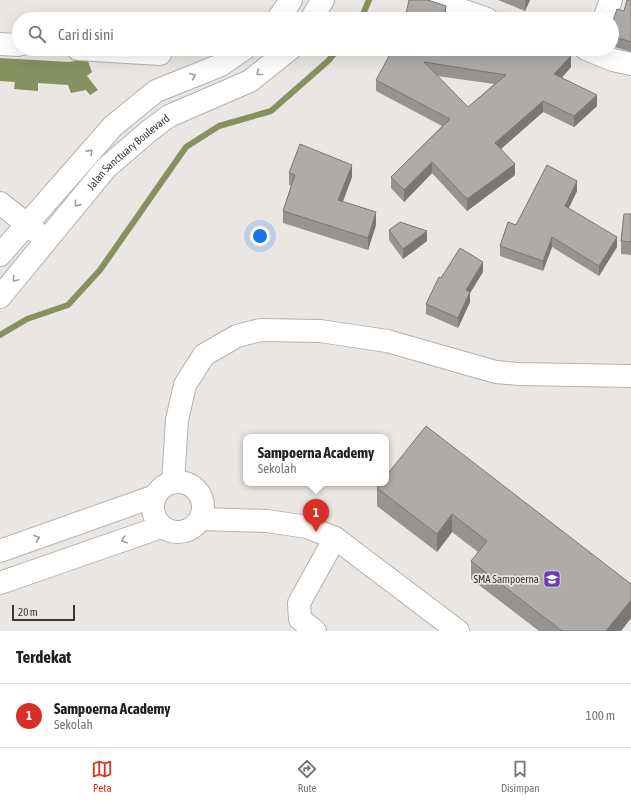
<!DOCTYPE html>
<html lang="id">
<head>
<meta charset="utf-8">
<style>
	:root { --surface:#fff; --page:#f2f2f2; --text:#202124; --muted:#757577; --line:#e0e0e0; --accent:#d93025 }
	body { margin:0; font-family:"Asap Condensed",sans-serif; background:var(--page); color:var(--text) }
	.scale { position:absolute; left:12px; bottom:10px; width:63px; box-sizing:border-box; padding-left:4px; border:2px solid #3a3938; border-top:0; font-size:11px; line-height:14px; white-space:nowrap; color:#3a3938; -webkit-text-stroke:3px #e9e6e3; paint-order:stroke }
	.you { position:absolute; left:260px; top:236px; width:14px; height:14px; margin:-10px; border:3px solid #fff; border-radius:50%; background:#1a73e8; box-shadow:0 0 0 6px #1a73e833 }
	.badge { display:grid; place-items:center; width:26px; height:26px; border-radius:50%; background:var(--accent); color:#fff; font-size:13px; font-weight:700 }
	.pin { position:absolute; translate:-50% -33px; filter:drop-shadow(0 1px 2px #0008) }
	.pin::after { content:''; position:absolute; top:21px; width:14px; height:12px; background:inherit; clip-path:polygon(0 0,100% 0,50% 100%) }
	.popup { position:absolute; left:243px; top:434px; width:146px; height:52px; box-sizing:border-box; display:grid; place-content:center; border-radius:8px; background:var(--surface); filter:drop-shadow(0 1px 3px #0005); font-size:13px; white-space:nowrap; color:var(--muted) }
	.popup b { font-size:15px; color:var(--text) }
	.popup::after { content:''; position:absolute; left:50%; top:100%; margin-left:-8px; border:8px solid transparent; border-top-color:var(--surface) }
	.list { margin:0; padding:0; list-style:none }
	h2 { display:flex; justify-content:space-between; align-items:center; height:52px; margin:0; padding:0 16px; font-size:17px }
	h2 small { font-size:13px; font-weight:400; color:var(--muted) }
	.list li { display:grid; grid-template-columns:26px 1fr auto; gap:12px; align-items:center; box-sizing:border-box; height:64px; padding:0 16px; border-top:1px solid var(--line) }
	.list b { display:block; font-size:15px; white-space:nowrap }
	.list p { margin:0; font-size:13px; white-space:nowrap; color:var(--muted) }
	.list em { font-size:13px; font-style:normal; color:var(--muted) }
	.icon { flex:none; width:22px; height:22px; fill:none; stroke:currentColor; stroke-width:2; stroke-linecap:round; stroke-linejoin:round }
	.map { position:relative; flex:none; width:631px; height:631px; overflow:hidden }
	.search { position:absolute; background:var(--surface); box-shadow:0 4px 16px #0002; left:12px; right:12px; top:12px; height:44px; display:flex; align-items:center; gap:10px; box-sizing:border-box; padding:0 14px; border-radius:22px; color:var(--muted); font-size:15px }
	.sheet { height:116px; background:var(--surface) }
	nav { display:flex; justify-content:space-around; align-items:center; box-sizing:border-box; height:56px; border-top:1px solid var(--line); background:var(--surface); font-size:11px; color:var(--muted) }
	nav a { display:grid; justify-items:center; gap:2px }
	nav .on { color:var(--accent) }
	.map>svg:first-child { display:block }
	.water { fill:#869160 }
	.lines { fill:none; stroke-linecap:round; stroke-linejoin:round }
	.stream { stroke:#869160; stroke-width:6 }
	.minor-casing { stroke:#b4b1ae; stroke-width:24 }
	.minor { stroke:#fff; stroke-width:22 }
	.wall { fill:#969391; fill-rule:evenodd }
	.shaded-wall { fill:#7a7876 }
	.building { fill:#afaba9; stroke:#7a7876; fill-rule:evenodd }
	.oneway { stroke:#9c9c9c }
	.labels { text-anchor:middle; stroke-width:3.5; stroke-linejoin:round; paint-order:stroke }
	.street-label { font-size:11px; fill:#3a3938; stroke:#e9e6e3 }
	.poi-label { font-size:11px; fill:#3a3938; stroke:#e9e6e3; text-anchor:end }
</style>
</head>
<body>
<div class="map">
<svg width="631" height="631" viewBox="0 0 631 631">
	<rect width="100%" height="100%" fill="#e9e6e3"/>
	<path class="water" d="M 0,58 L 69,62 L 87,59 L 92,72 L 87,76 L 98,90 L 90,95 L 86,90 L 71,93 L 68,85 L 38,83 L 38,91 L 14,89 L 15,82 L 0,81 Z"/>
	<g class="lines">
		<g class="stream">
			<path d="M 361,19 L 369,0"/>
			<path d="M 0,335 L 27,319 L 68,305 L 100,270 L 186,147 L 219,126 L 271,111 L 328,61 L 338,49"/>
		</g>
		<defs>
			<g id="minor">
				<path d="M 433,0 L 487,19"/>
				<path d="M 278,19 L 291,0"/>
				<path d="M 311,19 L 323,0"/>
				<path d="M 604,19 L 611,0"/>
				<path d="M 0,44 L 19,45"/>
				<path d="M 78,49 L 160,54"/>
				<path d="M 586,49 L 613,60 L 631,64"/>
				<path d="M 0,203 L 39,234"/>
				<path d="M 0,255 L 113,126 L 156,91 L 221,65 L 244,49"/>
				<path id="s1" d="M 0,297 L 106,168 L 149,131 L 169,116 L 250,81 L 290,49"/>
				<circle cx="178" cy="507" r="25"/>
				<path d="M 173,482 L 177,420 L 185,385 L 204,355 L 237,336 L 260,330 L 320,331 L 387,341 L 496,372 L 519,374 L 631,376"/>
				<path d="M 201,519 L 267,521 L 307,527 L 335,538 L 458,631"/>
				<path d="M 0,551 L 155,496"/>
				<path d="M 0,583 L 161,527"/>
				<path d="M 315,631 L 300,619 L 299,603 L 335,538"/>
			</g>
		</defs>
		<use href="#minor" class="minor-casing"/>
		<use href="#minor" class="minor"/>
	</g>
	<g class="wall">
		<path d="M 498,0 L 530,0 L 525,11 Z"/>
		<path d="M 631,0 L 631,52 L 612,46 L 612,24 L 624,11 Z"/>
		<path d="M 406,14 L 446,18 L 446,19 L 406,19 Z"/>
		<path d="M 393,49 L 571,49 L 571,67 L 562,78 L 597,106 L 574,127 L 543,112 L 501,149 L 515,175 L 467,211 L 432,173 L 404,202 L 391,188 L 391,177 L 442,126 L 376,91 L 376,80 ZM 437,76 L 487,83 L 494,84 L 468,107 Z"/>
		<path d="M 289,173 L 352,177 L 343,202 L 376,225 L 368,250 L 283,223 L 283,211 L 291,186 L 289,185 Z"/>
		<path d="M 577,191 L 569,208 L 617,247 L 599,276 L 552,247 L 543,271 L 500,256 L 500,246 L 516,225 Z"/>
		<path d="M 631,214 L 631,255 L 621,254 L 621,241 Z"/>
		<path d="M 389,230 L 427,241 L 403,259 L 389,240 Z"/>
		<path d="M 483,272 L 470,293 L 470,302 L 458,328 L 426,314 L 426,304 L 441,278 Z"/>
		<path d="M 386,476 L 631,618 L 621,631 L 539,631 L 471,579 L 471,561 L 478,552 L 452,532 L 437,552 L 377,506 L 377,488 Z"/>
	</g>
	<g class="shaded-wall">
		<path d="M 525,0 L 530,0 L 525,11 Z"/>
		<path d="M 446,6 L 446,19 L 443,19 Z"/>
		<path d="M 570,49 L 571,49 L 571,57 L 571,56 L 571,67 L 554,86 L 554,74 L 568,53 Z"/>
		<path d="M 597,95 L 597,106 L 574,127 L 574,116 Z"/>
		<path d="M 543,101 L 543,112 L 495,154 L 495,143 Z"/>
		<path d="M 432,162 L 432,173 L 404,202 L 404,190 Z"/>
		<path d="M 515,164 L 515,175 L 467,211 L 467,199 Z"/>
		<path d="M 352,165 L 352,177 L 338,213 L 338,200 Z"/>
		<path d="M 577,181 L 577,191 L 565,215 L 565,206 Z"/>
		<path d="M 376,212 L 376,225 L 368,250 L 368,238 Z"/>
		<path d="M 427,231 L 427,241 L 403,259 L 403,249 Z"/>
		<path d="M 552,237 L 552,247 L 543,271 L 543,261 Z"/>
		<path d="M 617,237 L 617,247 L 599,276 L 599,266 Z"/>
		<path d="M 483,262 L 483,272 L 470,293 L 470,302 L 458,328 L 458,318 L 466,290 Z"/>
		<path d="M 452,514 L 452,532 L 437,552 L 437,534 Z"/>
		<path d="M 631,600 L 631,618 L 621,631 L 606,631 Z"/>
	</g>
	<g class="building">
		<path d="M 409,0 L 428,0 L 446,6 L 443,19 L 409,19 L 411,15 L 406,14 Z"/>
		<path d="M 627,0 L 631,0 L 631,42 L 612,36 L 612,24 L 617,9 L 624,11 Z"/>
		<path d="M 393,49 L 570,49 L 568,53 L 571,56 L 554,74 L 597,95 L 574,116 L 543,101 L 495,143 L 515,164 L 467,199 L 432,162 L 404,190 L 391,177 L 450,119 L 376,80 ZM 424,62 L 506,75 L 468,107 Z"/>
		<path d="M 300,144 L 352,165 L 338,200 L 376,212 L 368,238 L 283,211 L 295,175 L 289,173 Z"/>
		<path d="M 547,165 L 577,181 L 565,206 L 617,237 L 599,266 L 552,237 L 543,261 L 500,246 L 508,222 L 516,225 Z"/>
		<path d="M 624,214 L 631,214 L 631,242 L 621,241 Z"/>
		<path d="M 400,222 L 427,231 L 403,249 L 389,230 Z"/>
		<path d="M 460,248 L 483,262 L 466,290 L 470,292 L 458,318 L 426,304 L 439,277 L 441,278 Z"/>
		<path d="M 426,426 L 631,584 L 631,600 L 606,631 L 562,631 L 471,561 L 487,541 L 452,514 L 437,534 L 377,488 L 381,483 L 386,483 L 386,476 Z"/>
	</g>
	<defs><path id="oneway-chevron" d="M-2-3.5L2.5 0L-2 3.5" fill="none" stroke-width="1.6" stroke-linecap="round" stroke-linejoin="round"/></defs>
	<g class="oneway">
		<use href="#oneway-chevron" transform="translate(259 73) rotate(142)"/>
		<use href="#oneway-chevron" transform="translate(193 76) rotate(-22)"/>
		<use href="#oneway-chevron" transform="translate(90 152) rotate(-49)"/>
		<use href="#oneway-chevron" transform="translate(77 204) rotate(129)"/>
		<use href="#oneway-chevron" transform="translate(15 279) rotate(130)"/>
		<use href="#oneway-chevron" transform="translate(37 538) rotate(-20)"/>
		<use href="#oneway-chevron" transform="translate(124 540) rotate(161)"/>
	</g>
	<defs>
		<symbol id="school-square" viewBox="-11 -11 22 22"><rect x="-9" y="-9" width="18" height="18" rx="4" fill="#6c3cb3" stroke="#e9e6e3"/><path d="M0-5L7-2L0 1L-7-2ZM-4 1L0 2.5L4 1V4Q0 6-4 4Z" fill="#fff"/></symbol>
	</defs>
	<g fill-rule="evenodd">
		<use href="#school-square" x="542" y="569" width="20" height="20"/>
	</g>
	<g class="labels">
		<g class="street-label">
			<text dy="4" stroke="none"><textPath href="#s1" startOffset="194">Jalan Sanctuary Boulevard</textPath></text>
		</g>
		<g class="poi-label">
			<text x="539" y="583">SMA Sampoerna</text>
		</g>
	</g>
</svg>
<div class="scale">20 m</div>
<div class="you"></div>
<div class="pin badge" style="left:316px;top:532px">1</div>
<div class="popup"><b>Sampoerna Academy</b>Sekolah</div>
<div class="search"><svg class="icon" aria-label="search" viewBox="0 0 24 24"><circle cx="10" cy="10" r="6"/><path d="M15 15l6 6"/></svg>Cari di sini</div>
</div>
<section class="sheet">
<h2>Terdekat<small></small></h2>
<ul class="list">
<li><span class="badge">1</span><div><b>Sampoerna Academy</b><p>Sekolah</p></div><em>100 m</em></li>
</ul>
</section>
<nav>
<a class="on"><svg class="icon" aria-label="map" viewBox="0 0 24 24"><path d="M3 6l6-2 6 2 6-2v14l-6 2-6-2-6 2zM9 4v14M15 6v14"/></svg>Peta</a>
<a><svg class="icon" aria-label="directions" viewBox="0 0 24 24"><path d="M12 3l9 9-9 9-9-9zM9 14v-3h6M13 9l2 2-2 2"/></svg>Rute</a>
<a><svg class="icon" aria-label="saved" viewBox="0 0 24 24"><path d="M7 4h10v16l-5-4-5 4z"/></svg>Disimpan</a>
</nav>
</body>
</html>
